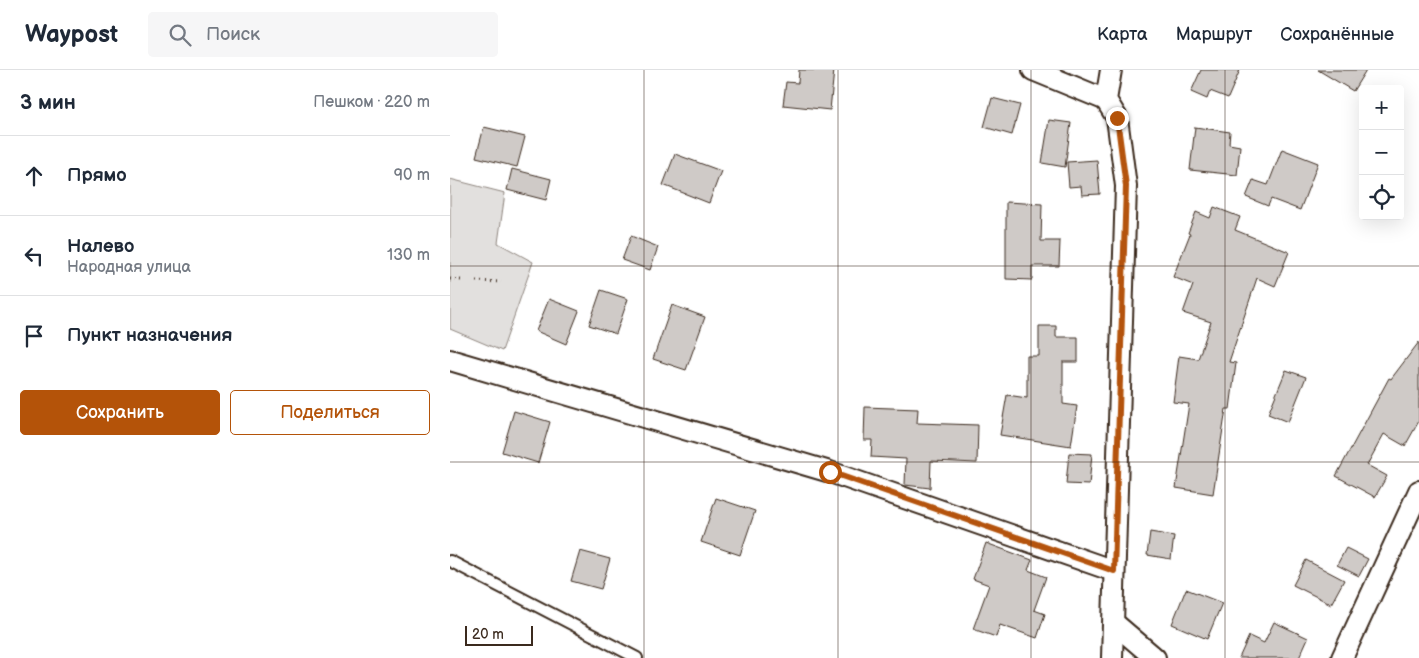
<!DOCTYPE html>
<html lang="ru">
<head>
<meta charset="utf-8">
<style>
	:root { --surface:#fff; --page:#f6f6f7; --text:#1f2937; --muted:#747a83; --line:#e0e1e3; --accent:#b45309 }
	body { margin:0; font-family:"Balsamiq Sans",sans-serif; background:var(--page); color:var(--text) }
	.controls { position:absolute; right:15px; top:15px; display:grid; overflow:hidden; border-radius:5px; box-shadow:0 5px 20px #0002 }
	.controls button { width:45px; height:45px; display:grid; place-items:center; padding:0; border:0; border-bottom:1px solid var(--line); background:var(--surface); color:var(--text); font:25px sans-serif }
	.scale { position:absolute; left:15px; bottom:12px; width:68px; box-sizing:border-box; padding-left:5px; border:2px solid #3b2a1e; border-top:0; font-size:14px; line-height:18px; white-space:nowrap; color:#3b2a1e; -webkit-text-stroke:4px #fff; paint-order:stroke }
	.stop { position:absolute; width:15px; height:15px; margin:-11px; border:4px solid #b45309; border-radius:50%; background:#fff }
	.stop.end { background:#b45309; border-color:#fff; box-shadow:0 1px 5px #0008 }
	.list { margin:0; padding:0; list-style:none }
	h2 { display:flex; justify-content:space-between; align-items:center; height:65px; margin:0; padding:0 20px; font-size:21px }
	h2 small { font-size:16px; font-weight:400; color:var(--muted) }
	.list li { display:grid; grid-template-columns:32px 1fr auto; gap:15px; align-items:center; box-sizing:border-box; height:80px; padding:0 20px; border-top:1px solid var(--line) }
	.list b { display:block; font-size:19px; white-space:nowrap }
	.list p { margin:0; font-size:16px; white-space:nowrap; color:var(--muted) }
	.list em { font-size:16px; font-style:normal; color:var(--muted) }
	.actions { display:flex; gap:10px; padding:15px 20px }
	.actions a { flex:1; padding:11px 0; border:1px solid var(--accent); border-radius:5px; text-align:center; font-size:18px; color:var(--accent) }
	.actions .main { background:var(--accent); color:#fff }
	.icon { flex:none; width:28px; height:28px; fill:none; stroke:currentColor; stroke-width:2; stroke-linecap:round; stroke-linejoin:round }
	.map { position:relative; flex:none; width:969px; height:588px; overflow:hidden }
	header { display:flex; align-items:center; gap:30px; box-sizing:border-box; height:70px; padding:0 25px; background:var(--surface); border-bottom:1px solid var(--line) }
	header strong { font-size:24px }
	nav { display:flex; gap:28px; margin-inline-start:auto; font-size:18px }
	.search { width:350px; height:45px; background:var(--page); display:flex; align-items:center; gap:12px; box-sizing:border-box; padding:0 18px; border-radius:5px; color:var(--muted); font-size:19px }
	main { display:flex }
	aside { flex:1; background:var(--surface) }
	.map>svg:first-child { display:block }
	.green { fill:#e2e0de; stroke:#8e857e }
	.building { fill:#cfcac7; stroke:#3b2a1e }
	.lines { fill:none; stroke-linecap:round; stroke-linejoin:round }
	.service-casing { stroke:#3b2a1e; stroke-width:14 }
	.minor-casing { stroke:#3b2a1e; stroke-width:24 }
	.path { stroke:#3b2a1e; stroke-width:3; stroke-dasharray:1 4; stroke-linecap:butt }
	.service { stroke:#fff; stroke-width:10 }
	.minor { stroke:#fff; stroke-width:20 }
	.route { stroke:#b45309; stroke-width:6 }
	.grid { fill:none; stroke:#3b2a1e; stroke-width:1; stroke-opacity:0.55 }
</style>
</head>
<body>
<header>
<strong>Waypost</strong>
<div class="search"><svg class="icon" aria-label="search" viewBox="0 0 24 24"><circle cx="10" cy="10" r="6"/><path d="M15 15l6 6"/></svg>Поиск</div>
<nav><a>Карта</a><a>Маршрут</a><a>Сохранённые</a></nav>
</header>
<main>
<aside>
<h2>3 мин<small>Пешком · 220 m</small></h2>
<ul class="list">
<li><svg class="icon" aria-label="ahead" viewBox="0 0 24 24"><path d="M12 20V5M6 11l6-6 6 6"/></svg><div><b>Прямо</b></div><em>90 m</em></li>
<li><svg class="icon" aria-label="left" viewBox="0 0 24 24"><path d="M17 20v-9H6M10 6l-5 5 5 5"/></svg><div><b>Налево</b><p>Народная улица</p></div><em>130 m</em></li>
<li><svg class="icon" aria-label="arrive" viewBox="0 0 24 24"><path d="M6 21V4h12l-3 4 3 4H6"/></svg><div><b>Пункт назначения</b></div></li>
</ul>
<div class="actions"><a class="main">Сохранить</a><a>Поделиться</a></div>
</aside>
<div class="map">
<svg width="969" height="588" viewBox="0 0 969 588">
	<rect width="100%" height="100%" fill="#fff"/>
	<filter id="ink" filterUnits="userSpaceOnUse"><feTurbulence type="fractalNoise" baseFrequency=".02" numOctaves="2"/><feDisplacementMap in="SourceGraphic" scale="10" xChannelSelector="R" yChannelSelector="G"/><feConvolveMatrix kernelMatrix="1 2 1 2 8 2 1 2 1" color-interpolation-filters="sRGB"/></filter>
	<g filter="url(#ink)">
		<path class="green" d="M 0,109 L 55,123 L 48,173 L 83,192 L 52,281 L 0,259 Z"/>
		<g class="building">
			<path d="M 349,0 L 384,0 L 380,40 L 333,35 L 336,12 L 348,13 Z"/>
			<path d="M 751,0 L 790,0 L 778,28 L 760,21 L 757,29 L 741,22 Z"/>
			<path d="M 868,0 L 916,0 L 903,21 Z"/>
			<path d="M 542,28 L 570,35 L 562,65 L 534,57 Z"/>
			<path d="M 599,50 L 621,53 L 615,97 L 592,93 Z"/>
			<path d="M 34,57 L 75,67 L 67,97 L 26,87 Z"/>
			<path d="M 745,57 L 780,62 L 779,74 L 790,76 L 787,105 L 740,100 Z"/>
			<path d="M 832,79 L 868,93 L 850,140 L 821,129 L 818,136 L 796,127 L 803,110 L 818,115 Z"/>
			<path d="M 225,84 L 271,101 L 259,133 L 213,115 Z"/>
			<path d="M 647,90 L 650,124 L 632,125 L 631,116 L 619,117 L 617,92 Z"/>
			<path d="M 62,99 L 101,109 L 96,130 L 57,120 Z"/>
			<path d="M 556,132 L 592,134 L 591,171 L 610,171 L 609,196 L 582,196 L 582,210 L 556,209 Z"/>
			<path d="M 764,137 L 790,147 L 785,160 L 839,182 L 825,216 L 807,208 L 779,292 L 786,293 L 780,339 L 776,339 L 763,424 L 726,418 L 739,334 L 723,332 L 729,286 L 748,289 L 761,252 L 733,243 L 743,215 L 723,207 L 740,164 L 738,163 L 746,142 L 760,148 Z"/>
			<path d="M 181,166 L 208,177 L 200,200 L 172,190 Z"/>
			<path d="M 151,220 L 178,229 L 166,264 L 139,255 Z"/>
			<path d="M 99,229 L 129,241 L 116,274 L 86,261 Z"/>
			<path d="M 222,235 L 255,247 L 236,300 L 203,289 Z"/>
			<path d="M 589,256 L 606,256 L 606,267 L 628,267 L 628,292 L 613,292 L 613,334 L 627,336 L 621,376 L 550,365 L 557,325 L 577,328 L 577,286 L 589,286 Z"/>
			<path d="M 969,272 L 969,351 L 955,376 L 934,364 L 917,395 L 937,406 L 925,427 L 886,406 L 939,308 L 941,309 Z"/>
			<path d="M 836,300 L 856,307 L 838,352 L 818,344 Z"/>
			<path d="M 415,337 L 468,339 L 467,353 L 528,355 L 527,393 L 481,391 L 480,418 L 455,415 L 456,389 L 421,387 L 422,370 L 414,370 Z"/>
			<path d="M 64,341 L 100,352 L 88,393 L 52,382 Z"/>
			<path d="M 619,383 L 642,384 L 639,415 L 616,414 Z"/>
			<path d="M 266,428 L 305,441 L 290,485 L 251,472 Z"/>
			<path d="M 700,462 L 724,466 L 721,489 L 697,485 Z"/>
			<path d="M 536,473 L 582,490 L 578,500 L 596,507 L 584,540 L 595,544 L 587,568 L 550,555 L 546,567 L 523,559 L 539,515 L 523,509 Z"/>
			<path d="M 896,478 L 918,489 L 909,506 L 887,495 Z"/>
			<path d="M 130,481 L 160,489 L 151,519 L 121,511 Z"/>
			<path d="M 856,490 L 894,510 L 881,534 L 843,515 Z"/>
			<path d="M 736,519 L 772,533 L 757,569 L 722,554 Z"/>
			<path d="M 824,552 L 858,568 L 849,588 L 789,588 L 799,566 L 814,573 Z"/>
		</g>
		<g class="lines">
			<defs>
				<path id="service" d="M 0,491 L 187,588"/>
				<g id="minor">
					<path d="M 583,0 L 656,30"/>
					<path d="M 661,0 L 656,30 L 667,48 L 676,116 L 662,588"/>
					<path d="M 0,290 L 380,402 L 664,501"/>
					<path d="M 664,553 L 705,588"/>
					<path d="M 892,588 L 969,421"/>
				</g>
			</defs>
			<use href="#service" class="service-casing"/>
			<use href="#minor" class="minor-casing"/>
			<g class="path">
				<path d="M 0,209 L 11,210"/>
				<path d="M 26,211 L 51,212"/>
			</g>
			<use href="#service" class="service"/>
			<use href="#minor" class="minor"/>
		</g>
	</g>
	<g class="lines" filter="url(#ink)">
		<path class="route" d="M 380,402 L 664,501 L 676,116 L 667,48"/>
	</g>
	<path class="grid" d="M 194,0 L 194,588M 388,0 L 388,588M 581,0 L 581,588M 775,0 L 775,588M 0,196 L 969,196M 0,392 L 969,392"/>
</svg>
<div class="controls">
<button>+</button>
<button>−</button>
<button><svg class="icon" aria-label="locate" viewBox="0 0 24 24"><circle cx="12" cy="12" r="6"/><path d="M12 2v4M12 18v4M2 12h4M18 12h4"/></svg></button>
</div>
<div class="scale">20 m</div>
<div class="stop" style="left:380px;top:402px"></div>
<div class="stop end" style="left:667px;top:48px"></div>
</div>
</main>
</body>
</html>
